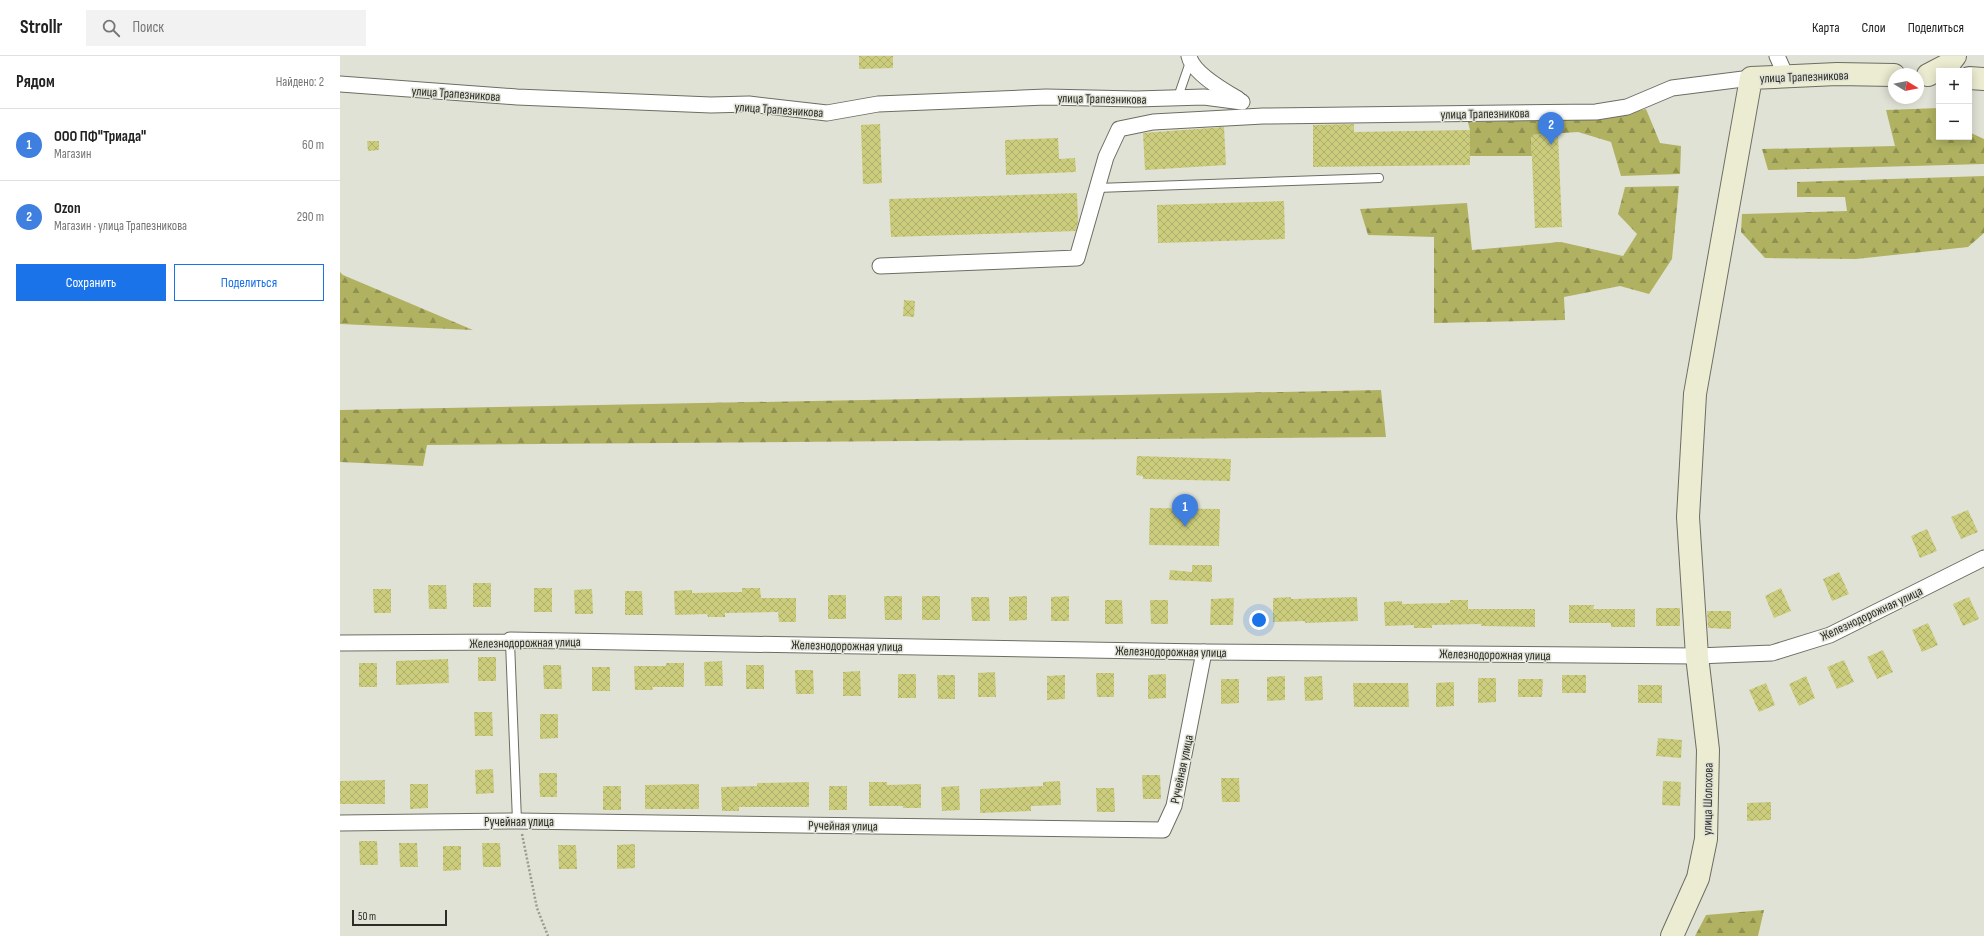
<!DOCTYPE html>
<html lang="ru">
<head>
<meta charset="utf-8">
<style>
	:root { --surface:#fff; --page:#f2f2f2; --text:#222; --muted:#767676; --line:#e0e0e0; --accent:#1a73e8 }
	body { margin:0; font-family:"Sofia Sans Condensed",sans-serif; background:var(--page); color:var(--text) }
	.controls { position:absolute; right:12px; top:12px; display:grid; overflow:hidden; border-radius:0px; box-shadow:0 2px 10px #0003 }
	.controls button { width:36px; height:36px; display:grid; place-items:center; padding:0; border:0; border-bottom:1px solid var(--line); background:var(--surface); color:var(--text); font:20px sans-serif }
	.compass { position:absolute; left:1548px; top:12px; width:36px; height:36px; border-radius:50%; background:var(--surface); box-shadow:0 2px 10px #0003; rotate:100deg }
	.scale { position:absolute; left:12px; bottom:10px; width:95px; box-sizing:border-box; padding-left:4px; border:2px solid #2c2c28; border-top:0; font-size:11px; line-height:14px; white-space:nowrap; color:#2c2c28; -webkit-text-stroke:3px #e1e2d6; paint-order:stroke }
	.you { position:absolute; left:919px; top:564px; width:14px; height:14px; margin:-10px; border:3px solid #fff; border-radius:50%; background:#1a73e8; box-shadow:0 0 0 6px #1a73e833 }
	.badge { display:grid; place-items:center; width:26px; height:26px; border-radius:50%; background:var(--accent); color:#fff; font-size:13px; font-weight:700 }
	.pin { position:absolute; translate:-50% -33px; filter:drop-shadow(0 1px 2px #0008) }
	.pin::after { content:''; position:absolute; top:21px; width:14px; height:12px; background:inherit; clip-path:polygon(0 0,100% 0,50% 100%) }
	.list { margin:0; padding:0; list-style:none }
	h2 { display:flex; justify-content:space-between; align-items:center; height:52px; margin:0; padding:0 16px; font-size:17px }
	h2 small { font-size:13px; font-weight:400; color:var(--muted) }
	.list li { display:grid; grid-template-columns:26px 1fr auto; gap:12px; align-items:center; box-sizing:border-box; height:72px; padding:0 16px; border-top:1px solid var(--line) }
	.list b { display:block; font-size:15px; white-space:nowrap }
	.list p { margin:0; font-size:13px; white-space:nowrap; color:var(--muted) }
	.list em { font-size:13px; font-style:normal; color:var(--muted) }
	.actions { display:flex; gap:8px; padding:12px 16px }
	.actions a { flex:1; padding:9px 0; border:1px solid var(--accent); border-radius:0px; text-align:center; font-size:14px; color:var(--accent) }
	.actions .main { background:var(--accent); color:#fff }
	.icon { flex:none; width:22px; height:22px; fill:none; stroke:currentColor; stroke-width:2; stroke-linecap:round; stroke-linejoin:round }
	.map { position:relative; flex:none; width:1644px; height:880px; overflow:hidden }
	header { display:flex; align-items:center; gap:24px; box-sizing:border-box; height:56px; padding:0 20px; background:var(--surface); border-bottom:1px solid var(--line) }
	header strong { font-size:19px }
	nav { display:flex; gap:22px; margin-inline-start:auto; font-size:14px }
	.search { width:280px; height:36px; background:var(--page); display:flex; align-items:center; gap:10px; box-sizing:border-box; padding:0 14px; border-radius:0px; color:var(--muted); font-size:15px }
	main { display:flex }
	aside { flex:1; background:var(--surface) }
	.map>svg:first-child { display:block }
	.forest { fill:url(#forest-firs) }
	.building { fill:url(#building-cross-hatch) }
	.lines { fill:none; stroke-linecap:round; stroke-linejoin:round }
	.lane-casing { stroke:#6d6d63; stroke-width:10 }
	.street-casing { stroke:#6d6d63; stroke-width:17 }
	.secondary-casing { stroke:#6d6d63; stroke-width:24 }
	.path { stroke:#9a9a91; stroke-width:2.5; stroke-dasharray:2 2; stroke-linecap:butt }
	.lane { stroke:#fff; stroke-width:8 }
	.street { stroke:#fff; stroke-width:15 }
	.secondary { stroke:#ececd2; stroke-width:22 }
	.labels { text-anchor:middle; stroke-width:3; stroke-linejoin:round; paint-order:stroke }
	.street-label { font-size:13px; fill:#2c2c28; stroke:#e1e2d6 }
</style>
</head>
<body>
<header>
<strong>Strollr</strong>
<div class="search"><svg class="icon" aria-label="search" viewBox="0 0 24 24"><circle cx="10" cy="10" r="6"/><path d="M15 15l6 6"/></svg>Поиск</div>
<nav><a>Карта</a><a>Слои</a><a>Поделиться</a></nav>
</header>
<main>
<aside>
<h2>Рядом<small>Найдено: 2</small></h2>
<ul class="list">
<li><span class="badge" style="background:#3f7fe0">1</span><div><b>ООО ПФ&quot;Триада&quot;</b><p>Магазин</p></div><em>60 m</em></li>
<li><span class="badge" style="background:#3f7fe0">2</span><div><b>Ozon</b><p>Магазин · улица Трапезникова</p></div><em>290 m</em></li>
</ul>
<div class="actions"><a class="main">Сохранить</a><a>Поделиться</a></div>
</aside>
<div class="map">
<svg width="1644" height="880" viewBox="0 0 1644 880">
	<defs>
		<pattern id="forest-firs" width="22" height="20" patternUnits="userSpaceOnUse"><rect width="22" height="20" fill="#b0b261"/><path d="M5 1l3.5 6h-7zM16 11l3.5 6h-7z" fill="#8f9150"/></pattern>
		<pattern id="building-cross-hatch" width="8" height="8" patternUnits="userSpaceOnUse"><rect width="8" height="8" fill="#cbcd7c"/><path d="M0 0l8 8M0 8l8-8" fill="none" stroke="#aeb06b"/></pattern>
	</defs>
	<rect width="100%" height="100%" fill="#e1e2d6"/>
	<g class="forest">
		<path d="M 1599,52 L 1599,81 L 1629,81 L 1629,76 L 1644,83 L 1644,108 L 1428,114 L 1422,93 L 1555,90 L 1546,54 Z"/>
		<path d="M 1306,53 L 1320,87 L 1341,90 L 1340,118 L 1281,120 L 1271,86 L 1238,76 L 1191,79 L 1192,100 L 1130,100 L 1130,74 L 1128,66 L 1266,63 Z"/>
		<path d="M 1644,120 L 1644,177 L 1628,191 L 1516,203 L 1425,202 L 1401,176 L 1402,158 L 1507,155 L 1505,141 L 1457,141 L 1457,126 Z"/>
		<path d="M 1339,130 L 1332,203 L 1309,238 L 1280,230 L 1224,241 L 1225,264 L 1094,267 L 1094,181 L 1028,179 L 1020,153 L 1127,147 L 1132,194 L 1221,186 L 1283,200 L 1297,178 L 1278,158 L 1285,131 Z"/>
		<path d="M 0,216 L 3,219 L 133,274 L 0,268 Z"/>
		<path d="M 1041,334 L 1046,381 L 87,389 L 83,410 L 0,406 L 0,354 Z"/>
		<path d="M 1424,854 L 1418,880 L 1355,880 L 1366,859 Z"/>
	</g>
	<g class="building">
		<path d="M 519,0 L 553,0 L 553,12 L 519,13 Z"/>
		<path d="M 540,68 L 542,127 L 523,128 L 521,69 Z"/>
		<path d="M 1014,68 L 1014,76 L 1130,74 L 1130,109 L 973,111 L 973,69 Z"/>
		<path d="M 884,71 L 886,109 L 805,114 L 803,77 Z"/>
		<path d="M 1218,78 L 1222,171 L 1195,172 L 1191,79 Z"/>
		<path d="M 718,82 L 719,103 L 735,102 L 736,116 L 666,119 L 665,84 Z"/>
		<path d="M 27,85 L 39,85 L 39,94 L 28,95 Z"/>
		<path d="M 737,137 L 738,166 L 736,175 L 551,181 L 549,143 Z"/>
		<path d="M 944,145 L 945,183 L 818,187 L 817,149 Z"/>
		<path d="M 564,244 L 575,245 L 574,261 L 563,260 Z"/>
		<path d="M 797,400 L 891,403 L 890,425 L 803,423 L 803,420 L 796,419 Z"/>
		<path d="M 810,452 L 880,453 L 879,490 L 809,489 Z"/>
		<path d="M 1628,454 L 1638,476 L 1621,483 L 1611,461 Z"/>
		<path d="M 1587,473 L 1597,495 L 1580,502 L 1571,480 Z"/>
		<path d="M 852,509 L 872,509 L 872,526 L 829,524 L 830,514 L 852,516 Z"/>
		<path d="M 1499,516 L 1509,538 L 1492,545 L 1483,523 Z"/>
		<rect x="133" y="527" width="18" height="24"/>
		<path d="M 88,529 L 106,529 L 107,553 L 89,553 Z"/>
		<rect x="194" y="532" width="18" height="24"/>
		<path d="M 402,532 L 420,532 L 421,542 L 456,542 L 456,566 L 439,566 L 438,556 L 385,557 L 385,561 L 368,561 L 367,558 L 335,559 L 334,535 L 352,534 L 352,537 L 402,536 Z"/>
		<path d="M 1441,532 L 1451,555 L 1434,562 L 1425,540 Z"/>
		<path d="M 33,533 L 51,533 L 51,557 L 34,557 Z"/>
		<path d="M 252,533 L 253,558 L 235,558 L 234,534 Z"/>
		<path d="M 285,535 L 302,535 L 303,559 L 285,559 Z"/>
		<rect x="488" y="539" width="18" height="24"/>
		<path d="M 544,540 L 562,540 L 562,564 L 545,564 Z"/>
		<rect x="582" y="540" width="18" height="24"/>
		<path d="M 687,540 L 687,564 L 669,565 L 669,541 Z"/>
		<path d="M 729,540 L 729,565 L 711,565 L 711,541 Z"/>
		<path d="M 631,541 L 649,541 L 650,565 L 632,565 Z"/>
		<path d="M 951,541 L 951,543 L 1017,541 L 1018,565 L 965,567 L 965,565 L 933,566 L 933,542 Z"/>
		<path d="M 1629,541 L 1639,563 L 1623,570 L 1613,548 Z"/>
		<path d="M 894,542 L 893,569 L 870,569 L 871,543 Z"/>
		<path d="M 765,544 L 782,544 L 783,568 L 765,568 Z"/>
		<path d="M 810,544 L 828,544 L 828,568 L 811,568 Z"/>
		<path d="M 1110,544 L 1128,544 L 1128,553 L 1195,553 L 1195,571 L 1141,570 L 1141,568 L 1092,569 L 1092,572 L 1074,572 L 1074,569 L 1045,570 L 1044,546 L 1062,545 L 1062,548 L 1110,547 Z"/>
		<path d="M 1229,549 L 1254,549 L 1253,553 L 1295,553 L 1295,571 L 1271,571 L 1271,567 L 1229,567 Z"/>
		<rect x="1316" y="552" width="24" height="18"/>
		<path d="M 1367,555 L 1391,555 L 1391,573 L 1368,572 Z"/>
		<path d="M 1588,567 L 1598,589 L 1582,596 L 1572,574 Z"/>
		<path d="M 1543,594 L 1553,616 L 1537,623 L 1527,601 Z"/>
		<rect x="138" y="601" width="18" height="24"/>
		<path d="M 108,603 L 109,627 L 56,629 L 56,605 Z"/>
		<path d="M 1504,604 L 1514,626 L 1497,633 L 1487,611 Z"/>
		<path d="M 382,605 L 383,630 L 365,630 L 364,606 Z"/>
		<rect x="19" y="607" width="18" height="24"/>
		<path d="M 326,607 L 344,607 L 344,631 L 312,631 L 313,634 L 295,634 L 294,610 L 326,610 Z"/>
		<path d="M 203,609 L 221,609 L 222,633 L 204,633 Z"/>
		<rect x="406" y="609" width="18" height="24"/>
		<rect x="252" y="611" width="18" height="24"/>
		<path d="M 455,614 L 473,614 L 474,638 L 456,638 Z"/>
		<path d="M 520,615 L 521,640 L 503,640 L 503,616 Z"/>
		<path d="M 655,616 L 656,641 L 638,641 L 638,617 Z"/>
		<path d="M 756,617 L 774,617 L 774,641 L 757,641 Z"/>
		<rect x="558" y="618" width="18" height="24"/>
		<path d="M 826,618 L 826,642 L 808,643 L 808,619 Z"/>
		<path d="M 597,619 L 615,619 L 615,643 L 598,643 Z"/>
		<path d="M 725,619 L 725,643 L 707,644 L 707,620 Z"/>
		<rect x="1222" y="619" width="24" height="18"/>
		<path d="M 945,620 L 945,644 L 927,645 L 927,621 Z"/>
		<path d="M 982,620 L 983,644 L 965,645 L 964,621 Z"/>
		<path d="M 1466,620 L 1475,642 L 1459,650 L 1449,628 Z"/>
		<path d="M 1138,622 L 1156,622 L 1156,646 L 1138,647 Z"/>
		<path d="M 881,623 L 899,623 L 899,647 L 881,648 Z"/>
		<path d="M 1178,623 L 1203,623 L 1202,641 L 1178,641 Z"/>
		<path d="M 1114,626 L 1114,650 L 1096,651 L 1096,627 Z"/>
		<path d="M 1013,627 L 1068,627 L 1069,651 L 1014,651 Z"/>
		<path d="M 1426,627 L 1435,649 L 1419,656 L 1409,634 Z"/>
		<rect x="1298" y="629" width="24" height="18"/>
		<path d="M 134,656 L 152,656 L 153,680 L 135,680 Z"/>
		<path d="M 200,658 L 218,658 L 218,682 L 200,683 Z"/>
		<path d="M 1318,682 L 1342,684 L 1341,702 L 1316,700 Z"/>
		<path d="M 153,713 L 154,737 L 136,738 L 135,714 Z"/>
		<path d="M 199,717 L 217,717 L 217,741 L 200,741 Z"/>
		<path d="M 802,719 L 820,719 L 821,743 L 803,743 Z"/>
		<path d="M 881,722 L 899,722 L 900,746 L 882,746 Z"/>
		<path d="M 45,724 L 45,748 L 0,748 L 0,725 Z"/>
		<path d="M 720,725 L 721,749 L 691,750 L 691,755 L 640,757 L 640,733 L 703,730 L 703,726 Z"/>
		<path d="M 1323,725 L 1341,726 L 1340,750 L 1322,749 Z"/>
		<path d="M 469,726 L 469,751 L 399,751 L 399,755 L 382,755 L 381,731 L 417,730 L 417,727 Z"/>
		<path d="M 529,726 L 547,726 L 547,729 L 581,728 L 581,752 L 563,752 L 563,750 L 529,750 Z"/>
		<path d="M 70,728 L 88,728 L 88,752 L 70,753 Z"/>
		<path d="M 359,728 L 359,753 L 305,753 L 305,729 Z"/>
		<rect x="263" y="730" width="18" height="24"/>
		<rect x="489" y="730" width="18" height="24"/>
		<path d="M 619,730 L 620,754 L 602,755 L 601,731 Z"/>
		<path d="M 756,732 L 774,732 L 775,756 L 757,756 Z"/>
		<path d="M 1431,746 L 1431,764 L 1407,765 L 1407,747 Z"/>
		<path d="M 19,785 L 37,785 L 38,809 L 20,809 Z"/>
		<path d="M 59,787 L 77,787 L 78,811 L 60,811 Z"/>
		<path d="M 142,787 L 160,787 L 161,811 L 143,811 Z"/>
		<path d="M 295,788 L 295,812 L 277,813 L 277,789 Z"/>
		<path d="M 218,789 L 236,789 L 237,813 L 219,813 Z"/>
		<path d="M 103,790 L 121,790 L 121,814 L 103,815 Z"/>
	</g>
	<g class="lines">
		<defs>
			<g id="lane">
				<path d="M 838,41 L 850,6"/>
				<path d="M 757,132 L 1039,122"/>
				<path d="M 170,586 L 177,765"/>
			</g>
			<g id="street">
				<path d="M 849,0 C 852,16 884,35 898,43"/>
				<path d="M 1437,0 L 1446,20"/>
				<path d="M 0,28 L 177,41 L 371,49 L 409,48 L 487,57 L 538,48 L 706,41 L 796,43 L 864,41 L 902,46"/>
				<path d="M 540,210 L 737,202 L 766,101 L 779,73 L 813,66 L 923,60 L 1256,56 L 1287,51 L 1332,32 L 1411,22"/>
				<path d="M 0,587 L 170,586 L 170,584 L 864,596 L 1357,600 L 1432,597 L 1490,579 L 1644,502"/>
				<path d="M 0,767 L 177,765 L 823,774 L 834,750 L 864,596"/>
			</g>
			<g id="secondary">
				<path d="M 1588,19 L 1609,8 L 1615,0"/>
				<path d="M 1629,22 L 1644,23"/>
				<path d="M 1332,880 L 1358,822 L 1366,783 L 1368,694 L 1357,600 L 1348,461 L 1355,338 L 1411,22 L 1497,18 L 1554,19"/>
			</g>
		</defs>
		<use href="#lane" class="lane-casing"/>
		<use href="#street" class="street-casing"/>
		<use href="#secondary" class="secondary-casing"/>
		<path class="path" d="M 182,778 L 197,852 L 208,880"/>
		<use href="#lane" class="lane"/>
		<use href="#street" class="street"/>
		<use href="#secondary" class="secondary"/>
	</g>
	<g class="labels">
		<g class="street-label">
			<text transform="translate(1464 20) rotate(-2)" y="5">улица Трапезникова</text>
			<text transform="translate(116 37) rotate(4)" y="5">улица Трапезникова</text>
			<text transform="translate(762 42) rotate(1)" y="5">улица Трапезникова</text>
			<text transform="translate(439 53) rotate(4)" y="5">улица Трапезникова</text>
			<text transform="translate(1145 57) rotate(-1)" y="5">улица Трапезникова</text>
			<text transform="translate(1531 557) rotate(-25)" y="5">Железнодорожная улица</text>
			<text transform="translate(185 586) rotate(-1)" y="5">Железнодорожная улица</text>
			<text transform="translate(507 589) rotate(1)" y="5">Железнодорожная улица</text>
			<text transform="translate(831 595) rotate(1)" y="5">Железнодорожная улица</text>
			<text transform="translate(1155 598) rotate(1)" y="5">Железнодорожная улица</text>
			<text transform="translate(841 713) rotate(-78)" y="5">Ручейная улица</text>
			<text transform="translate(1367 743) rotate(-89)" y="5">улица Шолохова</text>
			<text x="179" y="770">Ручейная улица</text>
			<text transform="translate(503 769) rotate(1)" y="5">Ручейная улица</text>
		</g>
	</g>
</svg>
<div class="controls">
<button>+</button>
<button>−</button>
</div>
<svg class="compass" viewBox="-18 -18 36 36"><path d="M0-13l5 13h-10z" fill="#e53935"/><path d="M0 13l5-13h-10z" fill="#767676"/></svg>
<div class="scale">50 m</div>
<div class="you"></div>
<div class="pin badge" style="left:845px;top:471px;background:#3f7fe0">1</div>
<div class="pin badge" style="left:1211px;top:89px;background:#3f7fe0">2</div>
</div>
</main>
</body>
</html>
